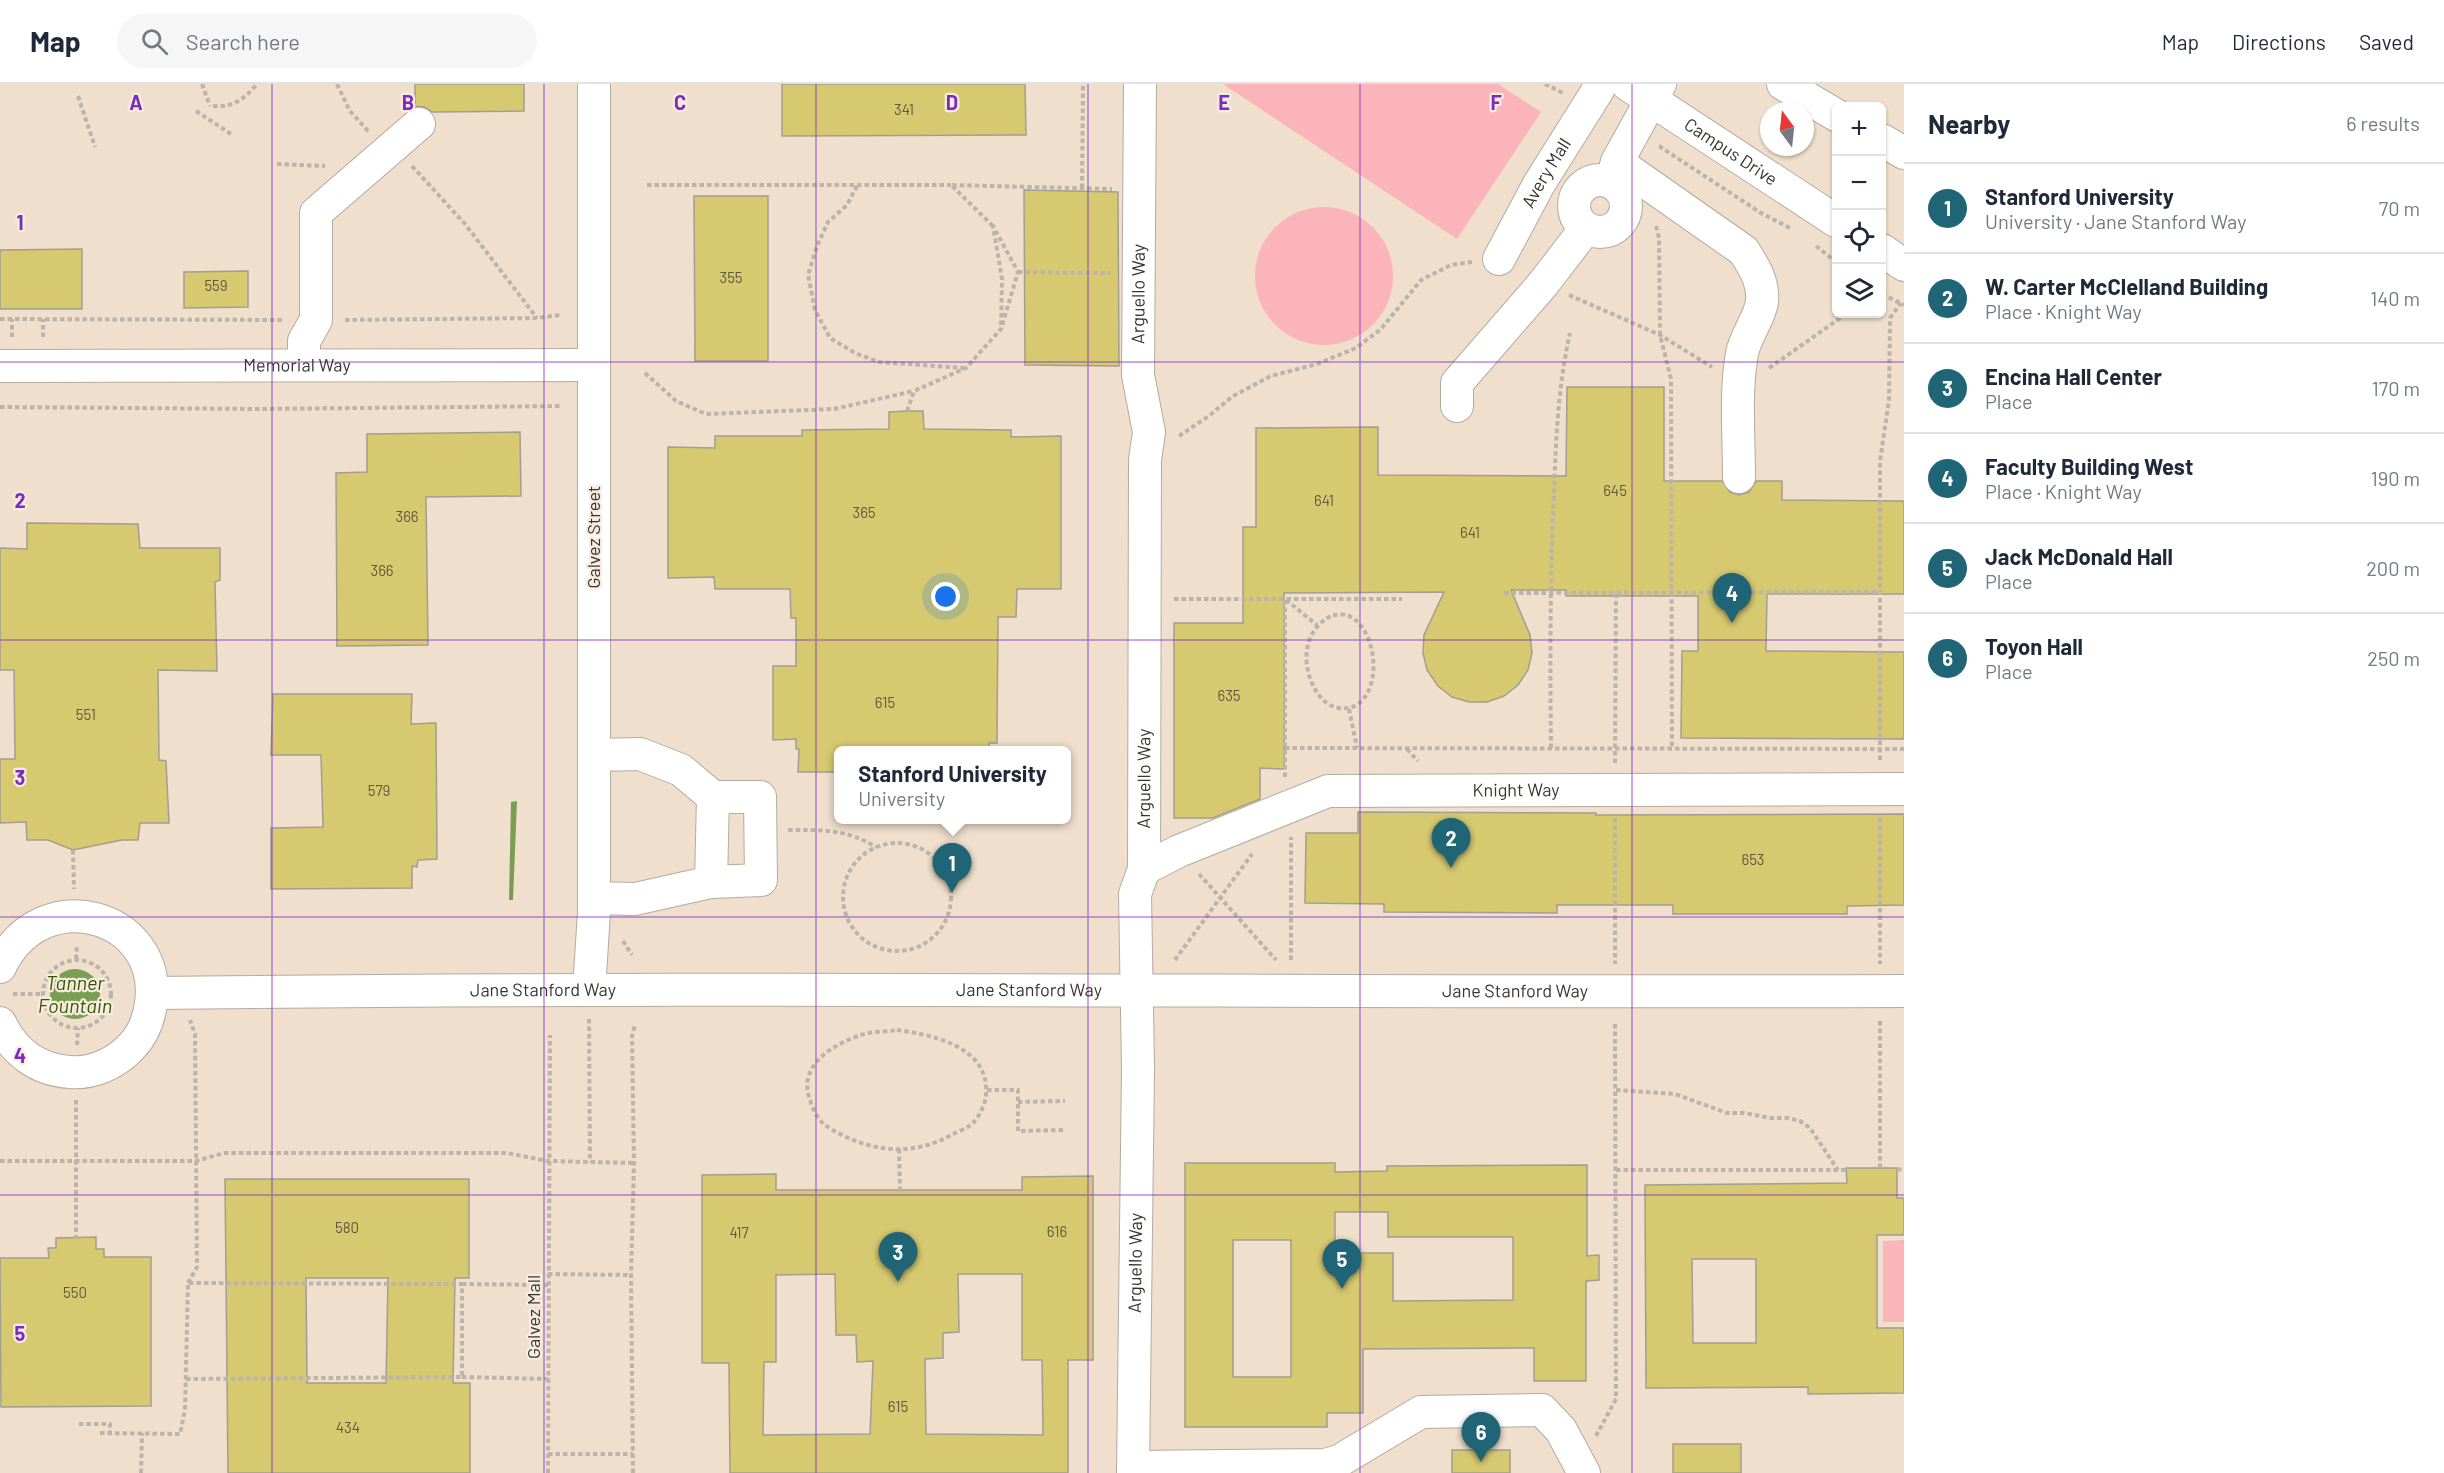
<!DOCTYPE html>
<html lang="en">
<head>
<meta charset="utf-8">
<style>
	:root { --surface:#fff; --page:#f6f6f7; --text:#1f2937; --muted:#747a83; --line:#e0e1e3; --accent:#206576 }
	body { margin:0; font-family:Barlow,sans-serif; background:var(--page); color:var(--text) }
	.controls { position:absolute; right:18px; top:18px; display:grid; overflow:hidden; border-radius:9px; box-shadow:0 2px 4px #0004 }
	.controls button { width:54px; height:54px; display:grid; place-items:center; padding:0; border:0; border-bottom:2px solid var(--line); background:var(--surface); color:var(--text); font:30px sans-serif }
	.compass { position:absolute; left:1760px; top:18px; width:54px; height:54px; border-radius:50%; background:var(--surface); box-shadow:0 2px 4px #0004; rotate:345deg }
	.you { position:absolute; left:946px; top:513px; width:21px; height:21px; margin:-15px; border:4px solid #fff; border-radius:50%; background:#1a73e8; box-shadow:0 0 0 9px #1a73e833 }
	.badge { display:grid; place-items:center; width:39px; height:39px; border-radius:50%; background:var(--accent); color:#fff; font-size:20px; font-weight:700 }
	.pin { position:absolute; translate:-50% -50px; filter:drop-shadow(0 2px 3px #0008) }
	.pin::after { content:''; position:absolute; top:32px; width:21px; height:18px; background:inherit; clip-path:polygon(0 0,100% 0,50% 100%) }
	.popup { position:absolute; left:834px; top:662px; width:237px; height:78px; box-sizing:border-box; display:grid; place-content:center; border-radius:9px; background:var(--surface); filter:drop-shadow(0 2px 4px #0005); font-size:20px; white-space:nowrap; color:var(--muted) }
	.popup b { font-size:22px; color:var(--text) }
	.popup::after { content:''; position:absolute; left:50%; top:100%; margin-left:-12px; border:12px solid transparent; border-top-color:var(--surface) }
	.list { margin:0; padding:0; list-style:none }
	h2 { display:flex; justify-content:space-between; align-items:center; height:78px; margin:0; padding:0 24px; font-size:26px }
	h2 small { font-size:20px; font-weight:400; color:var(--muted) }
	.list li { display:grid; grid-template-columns:39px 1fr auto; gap:18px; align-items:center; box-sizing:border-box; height:90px; padding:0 24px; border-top:2px solid var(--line) }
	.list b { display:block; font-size:22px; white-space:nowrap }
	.list p { margin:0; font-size:20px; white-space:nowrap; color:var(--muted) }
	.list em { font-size:20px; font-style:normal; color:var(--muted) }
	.icon { flex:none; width:33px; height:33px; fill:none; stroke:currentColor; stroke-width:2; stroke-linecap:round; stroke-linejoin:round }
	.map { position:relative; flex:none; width:1904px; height:1389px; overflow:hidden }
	header { display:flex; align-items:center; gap:36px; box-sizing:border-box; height:84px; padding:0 30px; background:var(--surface); border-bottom:2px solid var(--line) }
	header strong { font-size:28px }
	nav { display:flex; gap:33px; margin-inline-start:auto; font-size:21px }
	.search { width:420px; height:54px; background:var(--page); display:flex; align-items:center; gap:15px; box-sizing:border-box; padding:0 21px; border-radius:33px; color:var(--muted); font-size:22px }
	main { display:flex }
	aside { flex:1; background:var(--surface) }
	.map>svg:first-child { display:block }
	.built { fill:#efdfcc; fill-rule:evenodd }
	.green { fill:#fbb5ba }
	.water { fill:#799e52 }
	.building { fill:#d6c970; stroke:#a19f91; stroke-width:1.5; fill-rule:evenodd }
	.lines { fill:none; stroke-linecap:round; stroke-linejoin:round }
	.minor-casing { stroke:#b5ab9f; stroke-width:34 }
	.path { stroke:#bdb4a9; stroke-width:4; stroke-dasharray:4.5 3; stroke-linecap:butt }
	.minor { stroke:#fff; stroke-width:32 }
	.grid { fill:none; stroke:#7b2cbf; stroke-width:1.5; stroke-opacity:0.55 }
	.labels { text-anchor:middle; stroke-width:4.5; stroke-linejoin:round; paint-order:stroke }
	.number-label { font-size:15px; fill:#60593f }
	.street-label { font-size:18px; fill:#39342f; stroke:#f7ecdf }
	.water-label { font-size:20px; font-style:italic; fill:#355600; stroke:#f7ecdf }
	.grid-label { font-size:20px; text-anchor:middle; font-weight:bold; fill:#7b2cbf; stroke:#f7ecdf; stroke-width:4.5; stroke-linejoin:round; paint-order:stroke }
</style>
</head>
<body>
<header>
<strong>Map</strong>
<div class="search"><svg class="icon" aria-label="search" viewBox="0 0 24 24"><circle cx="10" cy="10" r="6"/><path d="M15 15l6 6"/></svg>Search here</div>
<nav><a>Map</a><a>Directions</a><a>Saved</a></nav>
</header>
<main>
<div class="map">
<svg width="1904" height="1389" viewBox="0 0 1904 1389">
	<rect width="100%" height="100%" fill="#f7ecdf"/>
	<path class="built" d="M 0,0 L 1904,0 L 1904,1389 L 0,1389 ZM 1836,22 L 1882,22 L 1882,230 L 1836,230 ZM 1769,27 L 1805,27 L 1805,63 L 1769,63 ZM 838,666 L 1066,666 L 1066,736 L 838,736 Z"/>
	<g class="green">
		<path d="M 1223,0 L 1498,0 L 1541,28 L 1457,155 Z"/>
		<circle cx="1324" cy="192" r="69"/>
		<path d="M 1904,1156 L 1904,1238 L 1883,1238 L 1883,1157 Z"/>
	</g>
	<g class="water">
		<path d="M 517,717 L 513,816 L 509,816 L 511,718 Z"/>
		<circle cx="75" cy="910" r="25"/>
	</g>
	<g class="building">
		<path d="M 415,0 L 524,0 L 524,27 L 432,28 L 424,23 L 415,22 Z"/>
		<path d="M 782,0 L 1025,0 L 1026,51 L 782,52 Z"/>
		<path d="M 1024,106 L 1118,108 L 1119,282 L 1025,281 Z"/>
		<path d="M 694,112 L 768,112 L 768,277 L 695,277 Z"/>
		<path d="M 82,165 L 82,225 L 0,225 L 0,166 Z"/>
		<path d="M 248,187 L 248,223 L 184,224 L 184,188 Z"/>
		<path d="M 1567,303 L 1664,303 L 1664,397 L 1722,397 L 1730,408 L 1739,411 L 1749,408 L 1756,397 L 1782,397 L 1782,416 L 1904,417 L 1904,510 L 1767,510 L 1766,567 L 1904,568 L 1904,655 L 1681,654 L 1682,567 L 1698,567 L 1698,512 L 1566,512 L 1566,506 L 1511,506 L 1530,551 L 1532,569 L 1528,586 L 1518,601 L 1504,612 L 1487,618 L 1469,618 L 1452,613 L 1438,602 L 1427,586 L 1423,569 L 1424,551 L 1444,508 L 1284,509 L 1284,685 L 1260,684 L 1260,715 L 1213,734 L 1174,734 L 1174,539 L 1243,539 L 1243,443 L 1256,443 L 1256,344 L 1378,343 L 1378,391 L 1566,392 Z"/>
		<path d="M 907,327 L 923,327 L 924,345 L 1011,346 L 1011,353 L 1061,352 L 1061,505 L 1017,505 L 1016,533 L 998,533 L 997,659 L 989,659 L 989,666 L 838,666 L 838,688 L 798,688 L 799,665 L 796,665 L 796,655 L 773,656 L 773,582 L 796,582 L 796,534 L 791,534 L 790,505 L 715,505 L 714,493 L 668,494 L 668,363 L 715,364 L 715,352 L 802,352 L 802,346 L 889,345 L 889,328 Z"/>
		<path d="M 520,348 L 521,412 L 426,413 L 428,561 L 337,562 L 336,389 L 367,388 L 367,350 Z"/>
		<path d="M 27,439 L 138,440 L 140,464 L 220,464 L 220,496 L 215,498 L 217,587 L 158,586 L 159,676 L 166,677 L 169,739 L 140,739 L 138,756 L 122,756 L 73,766 L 48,756 L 27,756 L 26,738 L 0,739 L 0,675 L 15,675 L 14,586 L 0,586 L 0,464 L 27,465 Z"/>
		<path d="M 273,610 L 412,610 L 411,640 L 436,639 L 437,775 L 418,776 L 417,783 L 412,782 L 412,804 L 271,805 L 271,744 L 323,743 L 321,671 L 271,671 Z"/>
		<path d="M 1358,728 L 1596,729 L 1596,731 L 1904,730 L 1904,821 L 1847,822 L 1847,830 L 1673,830 L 1673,821 L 1557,821 L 1557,829 L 1384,828 L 1384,820 L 1305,819 L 1306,749 L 1358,749 Z"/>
		<path d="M 1185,1079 L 1335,1079 L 1335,1088 L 1387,1087 L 1387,1082 L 1587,1081 L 1587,1172 L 1599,1171 L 1599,1196 L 1586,1197 L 1586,1297 L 1534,1297 L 1534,1264 L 1363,1265 L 1363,1329 L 1327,1329 L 1327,1343 L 1185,1343 ZM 1335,1128 L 1388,1128 L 1388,1153 L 1513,1153 L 1513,1216 L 1393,1217 L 1393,1169 L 1335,1169 ZM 1233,1156 L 1291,1156 L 1291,1293 L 1233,1293 Z"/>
		<path d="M 1846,1084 L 1897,1084 L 1897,1114 L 1904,1114 L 1904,1151 L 1877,1151 L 1877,1244 L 1904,1244 L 1904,1309 L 1808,1310 L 1808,1303 L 1646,1304 L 1645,1101 L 1847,1099 ZM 1692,1175 L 1756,1175 L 1756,1259 L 1693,1259 Z"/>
		<path d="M 776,1090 L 776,1106 L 1022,1106 L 1022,1093 L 1093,1092 L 1093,1276 L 1068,1276 L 1068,1389 L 730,1389 L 729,1279 L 702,1279 L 702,1091 ZM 835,1190 L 836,1251 L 856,1251 L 857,1278 L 873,1277 L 870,1350 L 763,1351 L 764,1278 L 776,1278 L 776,1191 ZM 958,1190 L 1022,1190 L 1022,1276 L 1042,1276 L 1043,1351 L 926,1350 L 925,1275 L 943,1274 L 943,1249 L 959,1248 Z"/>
		<path d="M 225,1095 L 469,1095 L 469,1194 L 455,1194 L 453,1299 L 470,1299 L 470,1389 L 228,1389 ZM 306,1194 L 388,1194 L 386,1299 L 307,1299 Z"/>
		<path d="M 96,1153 L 96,1165 L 104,1165 L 104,1173 L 151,1173 L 151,1322 L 1,1323 L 0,1174 L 49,1174 L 48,1164 L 56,1164 L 56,1154 Z"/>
		<rect x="1673" y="1360" width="68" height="29"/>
		<rect x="1452" y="1366" width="58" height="23"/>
	</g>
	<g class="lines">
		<defs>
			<g id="minor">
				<path id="s1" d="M 1627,0 L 1836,137"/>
				<path d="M 1783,0 L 1836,31"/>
				<path d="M 1882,56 L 1904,69"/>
				<path d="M 1617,78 L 1744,167 C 1754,183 1764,198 1762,218 C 1760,233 1746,251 1742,269 C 1735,309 1739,352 1739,393"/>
				<circle cx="1600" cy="122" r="26"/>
				<path d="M 1611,98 L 1617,78 L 1660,0"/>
				<path d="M 1882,166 L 1904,181"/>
				<path id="s2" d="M 1499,175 L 1539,100 L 1598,6"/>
				<path d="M 304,281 L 304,257 L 316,236 L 316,129 L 419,40"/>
				<path id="s3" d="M 0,282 L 594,281"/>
				<path d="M 1457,322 L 1457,299 L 1543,200 L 1586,144"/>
				<path d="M 594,671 L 640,670 L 681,686 L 713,713 L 711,798 L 635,815 L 594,814"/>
				<path id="s4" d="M 1144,785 L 1179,767 L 1328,707 L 1904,705"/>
				<path d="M 711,798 L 761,796 L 760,713 L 713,713"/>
				<path d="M 0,883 C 41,795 163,831 151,919 C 149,935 143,951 131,963 C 116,979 93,990 70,988 C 37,986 14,968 0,939"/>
				<path d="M 589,906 L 594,828 L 594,0"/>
				<path id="s5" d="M 153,909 C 736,902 1320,909 1904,907"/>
				<path d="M 1133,1383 L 1325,1381 L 1339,1377 L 1421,1328 L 1542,1326 L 1561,1346 L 1584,1389"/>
				<path id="s6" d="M 1133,1389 L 1138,984 L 1135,810 L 1144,785 L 1145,376 L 1149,348 L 1138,291 L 1140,0"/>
			</g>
		</defs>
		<use href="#minor" class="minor-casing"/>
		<g class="path">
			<path d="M 202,0 L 210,22"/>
			<path d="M 337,0 L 350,27 L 369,48"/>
			<path d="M 1545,0 L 1563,9"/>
			<path d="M 78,12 L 95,63"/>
			<path d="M 213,22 C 232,24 245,15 257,0"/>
			<path d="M 196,27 L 231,50"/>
			<path d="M 1659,62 L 1761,129 L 1790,144"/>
			<path d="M 277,80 L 325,82"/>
			<path d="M 412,82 L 465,140 L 537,234"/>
			<path d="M 647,101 L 951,101"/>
			<path d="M 857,102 L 847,121 L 828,138 L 817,162 L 808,191 L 815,226 L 830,254 L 855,269 L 879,278 L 964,284"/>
			<path d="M 1082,104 L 1083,0"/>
			<path d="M 993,142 L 951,101 L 1112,105"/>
			<path d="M 1656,142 L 1659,154 L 1660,251 L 1671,295 L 1672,664"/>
			<path d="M 1816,162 L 1836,178"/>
			<path d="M 1018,188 L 1110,189"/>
			<path d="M 1882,210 L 1904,221"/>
			<path d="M 1569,211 L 1660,251 L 1712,283"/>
			<path d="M 0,235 L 285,236"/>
			<path d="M 345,236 L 537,234 L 560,231"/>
			<path d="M 12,253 L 12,235"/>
			<path d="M 43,253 L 43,235"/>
			<path d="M 1769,284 L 1846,230"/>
			<path d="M 645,289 L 676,317 L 706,330 L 834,325 L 914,307"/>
			<path d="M 0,323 L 259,325 L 561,322"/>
			<path d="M 907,327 L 914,307 L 966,284 L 1001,245 L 1018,188 L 993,142 L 1002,195 L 1001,245"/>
			<path d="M 1179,352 L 1209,332 L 1233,312 L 1271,292 L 1317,280 L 1356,264 L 1381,245 L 1421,196 L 1451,181 L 1472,178"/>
			<path d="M 1504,509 L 1880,508"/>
			<path d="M 1174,515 L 1402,515"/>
			<path d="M 1285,516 L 1285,695"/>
			<path d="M 1286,516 L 1317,541"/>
			<path d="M 1333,531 C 1337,531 1343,530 1347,531 C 1383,545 1384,630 1339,624 C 1326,622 1318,612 1313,601 C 1300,575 1306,543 1333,531 Z"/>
			<path d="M 1349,625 L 1357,664"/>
			<path d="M 1285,664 L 1904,665"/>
			<path d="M 1551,664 C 1550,579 1550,494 1554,408 C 1556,354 1558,302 1570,249"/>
			<path d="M 1407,665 L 1418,677"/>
			<path d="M 1880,676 L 1880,377 L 1889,316 L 1890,234 L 1901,219"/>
			<path d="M 1615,679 L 1616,508"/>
			<path d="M 1615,734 L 1615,880"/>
			<path d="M 1880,734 L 1880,880"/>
			<path d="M 788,746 C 821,746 847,745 876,763"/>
			<circle cx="897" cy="813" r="54"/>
			<path d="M 73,766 L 74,805"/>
			<path d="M 1199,790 L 1276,876"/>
			<path d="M 623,857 L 632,871"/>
			<path d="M 76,875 L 77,861"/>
			<path d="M 1175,876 L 1252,770"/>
			<path d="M 1291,876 L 1291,753"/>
			<circle cx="77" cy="910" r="34"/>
			<path d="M 13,910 L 42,910"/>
			<path d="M 589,935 L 590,1078"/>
			<path d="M 897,946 C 934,951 990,963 986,1011 C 986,1019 979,1033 973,1039 C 968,1044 959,1047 953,1050 C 911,1074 868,1068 828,1043 C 818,1037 812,1024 809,1013 C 799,980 834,960 861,951 C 872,947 886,948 897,946 Z"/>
			<path d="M 77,961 L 78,944"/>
			<path d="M 987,1006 L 1018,1006 L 1018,1047 L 1065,1046"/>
			<path d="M 1616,1006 L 1675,1010 L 1727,1029 L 1744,1029 L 1771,1034 L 1788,1034 L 1800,1037 L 1810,1044 L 1838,1086"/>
			<path d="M 76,1016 L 76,1154"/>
			<path d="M 1018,1018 L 1065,1017"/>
			<path d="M 899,1065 L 900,1106"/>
			<path d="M 0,1077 L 196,1077 L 224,1069 L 507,1069 L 548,1077 L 634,1079"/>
			<path d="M 1880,1084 L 1880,935"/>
			<path d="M 1897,1085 L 1904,1086"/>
			<path d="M 1616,1086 L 1846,1086"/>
			<path d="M 548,1190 L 631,1191"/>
			<path d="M 188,1199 L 197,1183 L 195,950 L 190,936"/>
			<path d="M 462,1200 L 548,1201"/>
			<path d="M 462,1293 L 548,1295"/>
			<path d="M 79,1340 L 110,1340 L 110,1349"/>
			<path d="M 100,1349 L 180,1350 L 185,1326 L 188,1199 L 462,1200 L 462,1293 L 186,1295"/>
			<path d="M 1596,1352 L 1616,1315 L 1615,937"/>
			<path d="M 548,1370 L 633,1370"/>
			<path d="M 141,1389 L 142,1349"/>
			<path d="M 548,1389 L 550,951"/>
			<path d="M 633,1389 L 631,1191 L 634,1079 L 632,952 L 635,941"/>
		</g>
		<use href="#minor" class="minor"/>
	</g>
	<path class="grid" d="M 272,0 L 272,1389M 544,0 L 544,1389M 816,0 L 816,1389M 1088,0 L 1088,1389M 1360,0 L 1360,1389M 1632,0 L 1632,1389M 0,278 L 1904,278M 0,556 L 1904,556M 0,833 L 1904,833M 0,1111 L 1904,1111"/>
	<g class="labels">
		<g class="number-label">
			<text x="904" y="31">341</text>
			<text x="731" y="199">355</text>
			<text x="216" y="207">559</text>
			<text x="1615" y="412">645</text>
			<text x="1324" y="422">641</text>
			<text x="864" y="434">365</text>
			<text x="407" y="438">366</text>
			<text x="1470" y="454">641</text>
			<text x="382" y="492">366</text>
			<text x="1229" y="617">635</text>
			<text x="885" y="624">615</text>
			<text x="86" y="636">551</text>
			<text x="379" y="712">579</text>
			<text x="1753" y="781">653</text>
			<text x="347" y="1149">580</text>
			<text x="1057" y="1153">616</text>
			<text x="739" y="1154">417</text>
			<text x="75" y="1214">550</text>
			<text x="898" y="1328">615</text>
			<text x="348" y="1349">434</text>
		</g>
		<g class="street-label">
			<text dy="6" stroke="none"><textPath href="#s1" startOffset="124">Campus Drive</textPath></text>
			<text dy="6" stroke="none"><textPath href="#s2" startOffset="98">Avery Mall</textPath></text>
			<text dy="6" stroke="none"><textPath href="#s6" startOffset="1182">Arguello Way</textPath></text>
			<text dy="6" stroke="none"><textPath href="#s3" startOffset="297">Memorial Way</textPath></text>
			<text transform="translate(594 453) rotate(-90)" y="6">Galvez Street</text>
			<text dy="6" stroke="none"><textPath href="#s6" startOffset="696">Arguello Way</textPath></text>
			<text dy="6" stroke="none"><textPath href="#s4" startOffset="388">Knight Way</textPath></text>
			<text dy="6" stroke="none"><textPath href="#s5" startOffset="390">Jane Stanford Way</textPath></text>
			<text dy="6" stroke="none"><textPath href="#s5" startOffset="876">Jane Stanford Way</textPath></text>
			<text dy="6" stroke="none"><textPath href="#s5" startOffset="1362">Jane Stanford Way</textPath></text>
			<text dy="6" stroke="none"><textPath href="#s6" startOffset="210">Arguello Way</textPath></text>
			<text transform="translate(534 1233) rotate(-90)" y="6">Galvez Mall</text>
		</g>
		<g class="water-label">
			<text x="75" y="906">Tanner<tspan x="75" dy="23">Fountain</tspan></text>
		</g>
	</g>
	<g class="grid-label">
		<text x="136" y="26">A</text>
		<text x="408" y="26">B</text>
		<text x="680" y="26">C</text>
		<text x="952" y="26">D</text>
		<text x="1224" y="26">E</text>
		<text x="1496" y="26">F</text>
		<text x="20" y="146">1</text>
		<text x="20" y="424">2</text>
		<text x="20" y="701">3</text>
		<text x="20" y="979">4</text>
		<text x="20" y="1257">5</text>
	</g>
</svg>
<div class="controls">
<button>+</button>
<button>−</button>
<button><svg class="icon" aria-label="locate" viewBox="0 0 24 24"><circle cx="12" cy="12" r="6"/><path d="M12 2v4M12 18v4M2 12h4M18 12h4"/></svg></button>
<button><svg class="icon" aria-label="layers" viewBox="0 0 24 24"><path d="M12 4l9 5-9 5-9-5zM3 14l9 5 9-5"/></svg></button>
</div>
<svg class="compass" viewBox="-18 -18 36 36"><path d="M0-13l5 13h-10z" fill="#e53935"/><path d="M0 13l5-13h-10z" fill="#747a83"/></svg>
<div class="you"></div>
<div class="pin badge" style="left:952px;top:809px">1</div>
<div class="popup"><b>Stanford University</b>University</div>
<div class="pin badge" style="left:1451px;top:784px">2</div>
<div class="pin badge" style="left:898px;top:1198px">3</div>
<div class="pin badge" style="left:1732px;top:539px">4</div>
<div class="pin badge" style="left:1342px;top:1205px">5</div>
<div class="pin badge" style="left:1481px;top:1378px">6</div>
</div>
<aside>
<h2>Nearby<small>6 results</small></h2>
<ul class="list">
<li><span class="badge">1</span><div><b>Stanford University</b><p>University · Jane Stanford Way</p></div><em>70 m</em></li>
<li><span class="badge">2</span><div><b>W. Carter McClelland Building</b><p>Place · Knight Way</p></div><em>140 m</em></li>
<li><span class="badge">3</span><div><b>Encina Hall Center</b><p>Place</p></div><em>170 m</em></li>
<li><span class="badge">4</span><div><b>Faculty Building West</b><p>Place · Knight Way</p></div><em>190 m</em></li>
<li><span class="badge">5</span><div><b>Jack McDonald Hall</b><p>Place</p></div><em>200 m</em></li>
<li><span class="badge">6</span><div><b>Toyon Hall</b><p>Place</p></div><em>250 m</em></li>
</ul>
</aside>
</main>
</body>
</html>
